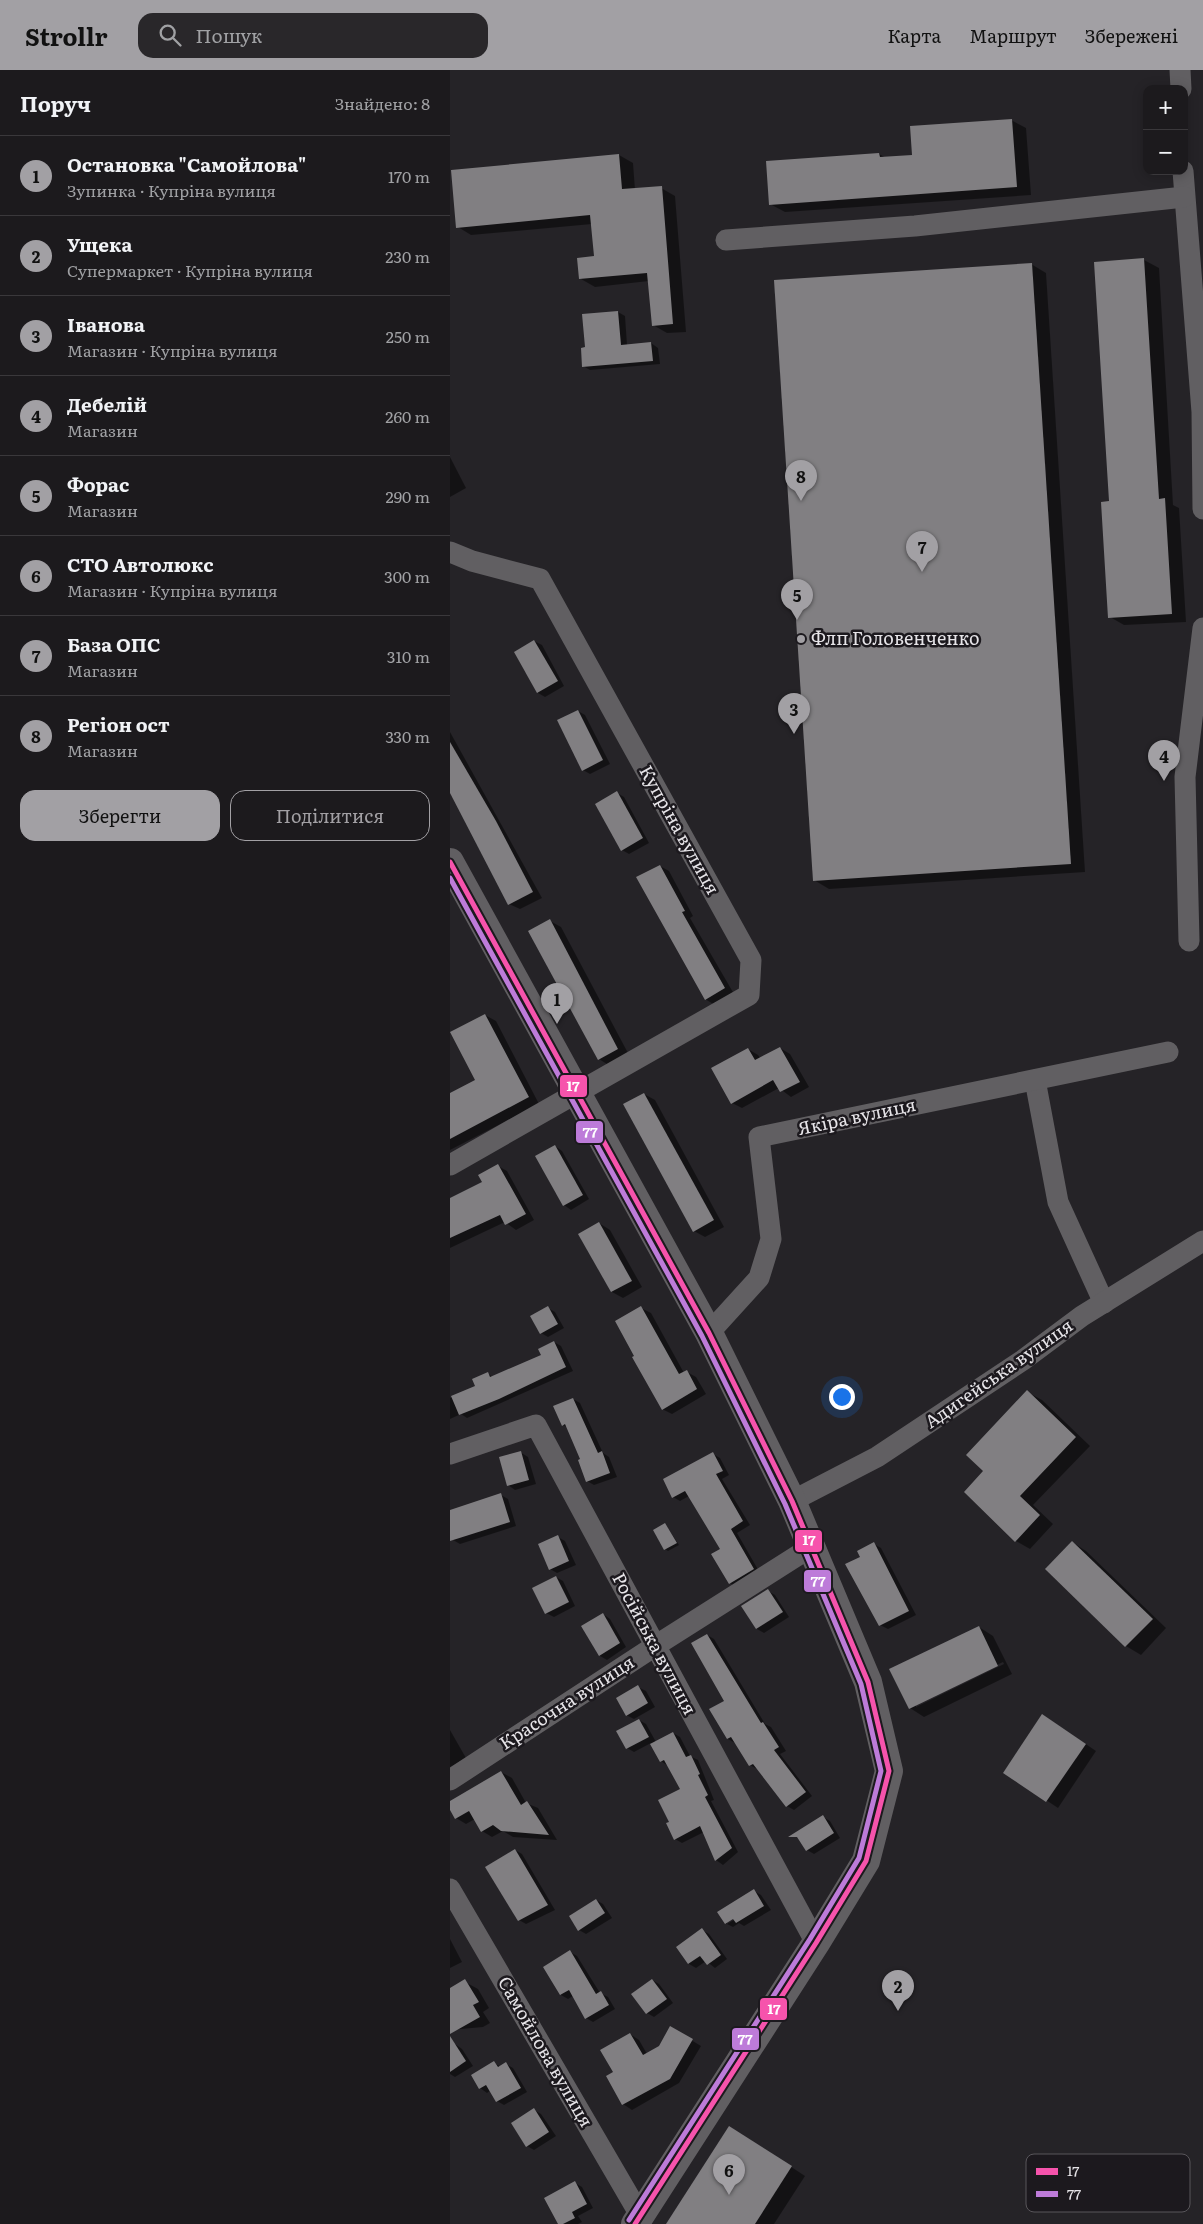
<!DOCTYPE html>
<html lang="uk">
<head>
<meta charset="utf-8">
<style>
	:root { --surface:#1c1a1d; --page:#29272a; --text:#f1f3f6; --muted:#a0a1a4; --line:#3a383b; --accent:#a2a0a4 }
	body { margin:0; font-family:Literata,serif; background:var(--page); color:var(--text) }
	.controls { position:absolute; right:15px; top:15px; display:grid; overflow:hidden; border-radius:10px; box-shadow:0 2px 12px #0003 }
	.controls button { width:45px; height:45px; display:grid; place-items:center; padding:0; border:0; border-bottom:1px solid var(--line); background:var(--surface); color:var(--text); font:25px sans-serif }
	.you { position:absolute; left:391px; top:1326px; width:18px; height:18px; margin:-12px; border:4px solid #fff; border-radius:50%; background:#1a73e8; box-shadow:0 0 0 8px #1a73e833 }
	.badge { display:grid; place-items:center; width:32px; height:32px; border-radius:50%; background:var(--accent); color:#111; font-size:16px; font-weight:700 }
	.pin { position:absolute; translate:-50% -41px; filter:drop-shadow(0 1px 2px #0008) }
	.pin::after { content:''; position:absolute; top:26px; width:18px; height:15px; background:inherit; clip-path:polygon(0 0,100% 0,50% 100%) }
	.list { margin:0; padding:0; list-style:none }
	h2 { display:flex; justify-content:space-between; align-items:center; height:65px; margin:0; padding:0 20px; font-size:21px }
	h2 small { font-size:16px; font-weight:400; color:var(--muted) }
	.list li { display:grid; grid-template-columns:32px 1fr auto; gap:15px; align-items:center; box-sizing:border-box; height:80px; padding:0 20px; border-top:1px solid var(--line) }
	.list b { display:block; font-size:19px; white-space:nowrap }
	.list p { margin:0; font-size:16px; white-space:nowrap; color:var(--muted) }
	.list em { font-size:16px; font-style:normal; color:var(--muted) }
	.actions { display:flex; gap:10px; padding:15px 20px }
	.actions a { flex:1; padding:11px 0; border:1px solid var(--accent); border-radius:15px; text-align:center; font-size:18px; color:var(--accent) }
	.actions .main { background:var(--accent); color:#111 }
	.icon { flex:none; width:28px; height:28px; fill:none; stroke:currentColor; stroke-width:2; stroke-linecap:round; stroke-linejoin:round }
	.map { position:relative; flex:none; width:753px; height:2154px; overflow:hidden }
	header { display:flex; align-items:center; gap:30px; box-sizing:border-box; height:70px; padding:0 25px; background:var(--accent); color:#111 }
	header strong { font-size:24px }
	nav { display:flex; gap:28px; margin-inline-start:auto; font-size:18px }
	.search { width:350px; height:45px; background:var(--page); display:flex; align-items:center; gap:12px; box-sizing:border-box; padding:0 18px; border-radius:15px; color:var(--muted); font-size:19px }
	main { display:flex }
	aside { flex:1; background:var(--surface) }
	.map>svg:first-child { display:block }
	.shadow { fill:#0007; fill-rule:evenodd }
	.building { fill:#817f82 }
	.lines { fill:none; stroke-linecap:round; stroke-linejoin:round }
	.street { stroke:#615f62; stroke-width:21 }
	.secondary { stroke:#615f62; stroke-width:28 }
	.bus-1-casing { stroke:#1c191e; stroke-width:9 }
	.bus-2-casing { stroke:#1c191e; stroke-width:9 }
	.bus-1 { stroke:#f653ac; stroke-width:5 }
	.bus-2 { stroke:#bd7bd9; stroke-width:5 }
	.poi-dot { fill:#a2a0a4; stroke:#1c191e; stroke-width:2 }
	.labels { text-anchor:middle; stroke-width:5; stroke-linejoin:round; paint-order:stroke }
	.poi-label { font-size:18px; fill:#e6e4e8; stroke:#1c191e; text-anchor:start }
	.street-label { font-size:18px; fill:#e6e4e8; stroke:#1c191e }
	.key { fill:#1c191e; stroke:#59565b; stroke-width:1 }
	.key-label { font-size:14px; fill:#e6e4e8 }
	.line-badge { stroke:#1c191e; stroke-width:2 }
	.badge-label { font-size:14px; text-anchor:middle; font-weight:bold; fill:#fff }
</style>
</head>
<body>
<header>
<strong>Strollr</strong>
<div class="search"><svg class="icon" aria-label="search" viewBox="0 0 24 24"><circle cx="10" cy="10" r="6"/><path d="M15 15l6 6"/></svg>Пошук</div>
<nav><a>Карта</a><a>Маршрут</a><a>Збережені</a></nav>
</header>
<main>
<aside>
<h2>Поруч<small>Знайдено: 8</small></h2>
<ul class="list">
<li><span class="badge">1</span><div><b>Остановка &quot;Самойлова&quot;</b><p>Зупинка · Купріна вулиця</p></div><em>170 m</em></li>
<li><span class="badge">2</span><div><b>Ущека</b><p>Супермаркет · Купріна вулиця</p></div><em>230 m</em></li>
<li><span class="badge">3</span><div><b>Іванова</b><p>Магазин · Купріна вулиця</p></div><em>250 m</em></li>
<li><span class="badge">4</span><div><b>Дебелій</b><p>Магазин</p></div><em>260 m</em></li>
<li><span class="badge">5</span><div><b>Форас</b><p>Магазин</p></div><em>290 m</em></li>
<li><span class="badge">6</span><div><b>СТО Автолюкс</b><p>Магазин · Купріна вулиця</p></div><em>300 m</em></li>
<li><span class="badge">7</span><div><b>База ОПС</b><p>Магазин</p></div><em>310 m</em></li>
<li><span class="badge">8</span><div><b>Регіон ост</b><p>Магазин</p></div><em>330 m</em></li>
</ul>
<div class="actions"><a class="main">Зберегти</a><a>Поділитися</a></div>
</aside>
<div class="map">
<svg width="753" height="2154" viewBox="0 0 753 2154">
	<rect width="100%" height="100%" fill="#252327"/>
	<g class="shadow">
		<path d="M 561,50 L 576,58 L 581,125 L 335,142 L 320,134 L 429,84 L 436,88 L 463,86 Z"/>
		<path d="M 169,85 L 183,93 L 185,120 L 211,118 L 225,126 L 236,262 L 217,263 L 203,255 L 199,211 L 145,217 L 131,209 L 145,187 L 142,154 L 21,165 L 8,157 Z"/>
		<path d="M 694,190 L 709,198 L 723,435 L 729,438 L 736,552 L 674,555 L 660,547 L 661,432 L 646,193 Z"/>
		<path d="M 581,194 L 596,203 L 635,802 L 379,819 L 364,810 Z"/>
		<path d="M 168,242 L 175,246 L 177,275 L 201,273 L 208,278 L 210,294 L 140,300 L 133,296 L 136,279 L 133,245 Z"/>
		<path d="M 0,387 L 16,418 L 0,427 Z"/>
		<path d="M 84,571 L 92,575 L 114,616 L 95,627 L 88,623 Z"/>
		<path d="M 128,641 L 135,645 L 160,694 L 140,704 L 133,700 Z"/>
		<path d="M 0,662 L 92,828 L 70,839 L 59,834 L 0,721 Z"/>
		<path d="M 167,723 L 174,727 L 199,773 L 179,784 L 172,780 Z"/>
		<path d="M 210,796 L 219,801 L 243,846 L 240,848 L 284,924 L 265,935 L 255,929 Z"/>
		<path d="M 100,851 L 111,857 L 179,985 L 160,996 L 149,989 Z"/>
		<path d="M 35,945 L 46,951 L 89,1034 L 0,1080 L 0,1025 L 27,1011 Z"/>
		<path d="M 330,978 L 340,984 L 359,1017 L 341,1027 L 329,1018 L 292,1038 L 282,1033 L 298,979 L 308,985 L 311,989 Z"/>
		<path d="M 194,1024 L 205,1030 L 274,1157 L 255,1167 L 244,1161 Z"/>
		<path d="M 105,1076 L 112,1081 L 139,1129 L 121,1140 L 114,1135 Z"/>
		<path d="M 48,1096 L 57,1101 L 84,1150 L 66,1160 L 55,1152 L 0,1178 L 0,1129 L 33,1113 Z"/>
		<path d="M 149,1153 L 160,1160 L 192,1217 L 173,1228 L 162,1222 Z"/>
		<path d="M 98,1238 L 105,1242 L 114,1258 L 98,1267 L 91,1263 Z"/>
		<path d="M 191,1238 L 201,1243 L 234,1303 L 237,1302 L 246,1307 L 256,1324 L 222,1344 L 212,1339 L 186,1286 Z"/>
		<path d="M 104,1272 L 111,1276 L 123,1301 L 17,1348 L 11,1344 L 0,1349 L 0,1328 L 27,1316 L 38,1304 L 43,1307 L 92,1286 Z"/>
		<path d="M 577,1322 L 592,1330 L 640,1376 L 583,1435 L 603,1454 L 580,1479 L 566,1471 L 535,1401 Z"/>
		<path d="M 123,1329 L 130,1333 L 153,1383 L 159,1387 L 167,1407 L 144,1415 L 137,1411 L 132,1390 L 119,1358 L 113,1355 Z"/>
		<path d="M 70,1382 L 78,1387 L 86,1414 L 65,1420 L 58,1415 Z"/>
		<path d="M 263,1384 L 270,1388 L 279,1405 L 272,1409 L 300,1455 L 287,1463 L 310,1503 L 287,1518 L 280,1513 L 271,1480 L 239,1426 L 230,1431 L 223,1427 Z"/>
		<path d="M 51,1425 L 58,1429 L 66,1456 L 10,1474 L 3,1470 L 0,1461 L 0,1441 Z"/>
		<path d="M 215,1454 L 229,1475 L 218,1481 L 215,1479 Z"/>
		<path d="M 108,1467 L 115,1471 L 126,1495 L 107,1503 L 100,1499 Z"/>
		<path d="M 622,1472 L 636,1481 L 716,1558 L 691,1585 L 676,1576 L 596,1498 Z"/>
		<path d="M 424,1474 L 431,1478 L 466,1545 L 438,1559 L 430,1555 L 412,1488 Z"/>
		<path d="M 106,1507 L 113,1511 L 125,1536 L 104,1547 L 96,1543 Z"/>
		<path d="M 318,1521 L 325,1525 L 339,1547 L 314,1563 L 307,1559 L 293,1536 Z"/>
		<path d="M 153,1544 L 160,1549 L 176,1577 L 157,1590 L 150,1586 Z"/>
		<path d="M 529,1557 L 543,1566 L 562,1604 L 474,1647 L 460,1638 ZM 553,1592 L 554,1594 L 466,1637 L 466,1634 Z"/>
		<path d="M 257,1565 L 264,1569 L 315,1654 L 321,1657 L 336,1681 L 330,1684 L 362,1726 L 344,1740 L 337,1736 L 307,1699 L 300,1695 L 285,1673 L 278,1669 L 276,1631 Z"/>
		<path d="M 188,1617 L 196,1621 L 205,1637 L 184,1649 L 176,1645 Z"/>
		<path d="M 593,1645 L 646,1681 L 608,1738 L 554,1702 Z"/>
		<path d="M 189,1650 L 196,1654 L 206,1672 L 223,1663 L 230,1667 L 240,1686 L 248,1690 L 264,1730 L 261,1731 L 288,1782 L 273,1795 L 266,1790 L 254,1762 L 232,1773 L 225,1769 L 220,1752 L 231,1720 L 218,1696 L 211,1691 L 201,1673 L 184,1682 L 177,1678 Z"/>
		<path d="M 0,1660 L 16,1688 L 0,1697 Z"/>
		<path d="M 51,1702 L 62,1708 L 76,1733 L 88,1738 L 107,1770 L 63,1767 L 53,1761 L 42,1767 L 32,1761 L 25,1749 L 16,1754 L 6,1748 L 0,1737 L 0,1732 Z"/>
		<path d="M 373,1747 L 380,1751 L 390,1768 L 364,1784 L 357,1780 Z"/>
		<path d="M 65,1780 L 72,1784 L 105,1840 L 76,1854 L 69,1850 Z"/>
		<path d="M 304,1821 L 311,1825 L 321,1840 L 294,1856 L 289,1853 L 283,1857 L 275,1853 L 269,1842 ZM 288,1844 L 289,1847 L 277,1854 L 277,1851 Z"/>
		<path d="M 146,1830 L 153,1834 L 162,1848 L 136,1864 L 129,1860 Z"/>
		<path d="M 252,1860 L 259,1864 L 277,1889 L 265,1898 L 256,1891 L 246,1898 L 239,1894 L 228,1877 Z"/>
		<path d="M 0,1869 L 12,1892 L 0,1898 Z"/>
		<path d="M 120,1882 L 127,1886 L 150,1923 L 158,1927 L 165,1939 L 143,1952 L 136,1948 L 123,1926 L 118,1929 L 111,1925 Z"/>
		<path d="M 202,1910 L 209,1914 L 223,1933 L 204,1947 L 197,1943 L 183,1924 Z"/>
		<path d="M 17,1913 L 28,1919 L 39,1938 L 33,1942 L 40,1953 L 33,1957 L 0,1960 L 0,1919 Z"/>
		<path d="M 221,1958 L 251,1976 L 229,2013 L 182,2040 L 173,2034 L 157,2006 L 164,2002 L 180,1964 L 189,1970 L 197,1984 L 210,1977 Z"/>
		<path d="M 5,1974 L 12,1979 L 23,1996 L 5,2007 L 0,2004 L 0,1977 Z"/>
		<path d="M 44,1993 L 51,1997 L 56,1994 L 63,1998 L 77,2022 L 54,2035 L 47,2031 L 41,2020 L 37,2023 L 30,2018 Z"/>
		<path d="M 84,2040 L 91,2044 L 106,2066 L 84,2080 L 77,2076 Z"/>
		<path d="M 294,2066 L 355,2106 L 324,2154 L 218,2154 Z"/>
		<path d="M 125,2113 L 132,2117 L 143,2138 L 128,2146 L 132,2152 L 128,2154 L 109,2154 Z"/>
	</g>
	<g class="building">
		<path d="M 562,49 L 567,117 L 319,135 L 316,91 L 429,83 L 430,87 L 462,85 L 460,56 Z"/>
		<path d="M 169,84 L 172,119 L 212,116 L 223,254 L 202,256 L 197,203 L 129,209 L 127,188 L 144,186 L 140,145 L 6,158 L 1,100 Z"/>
		<path d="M 694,188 L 709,429 L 715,428 L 722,544 L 658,548 L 651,432 L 659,431 L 644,192 Z"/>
		<path d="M 582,193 L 621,794 L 363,811 L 324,210 Z"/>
		<path d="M 168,241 L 171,275 L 201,272 L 203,291 L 132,297 L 131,278 L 135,277 L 132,244 Z"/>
		<path d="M 84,570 L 108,611 L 87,623 L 64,582 Z"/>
		<path d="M 128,640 L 153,690 L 132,701 L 107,650 Z"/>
		<path d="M 0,672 L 46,751 L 83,822 L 58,835 L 0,723 Z"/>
		<path d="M 167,721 L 193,768 L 171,781 L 145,734 Z"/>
		<path d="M 210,795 L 235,841 L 232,842 L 275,918 L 255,930 L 186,807 Z"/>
		<path d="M 100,849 L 168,979 L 148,990 L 78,861 Z"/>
		<path d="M 35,944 L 79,1027 L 0,1069 L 0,1023 L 25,1010 L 0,962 Z"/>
		<path d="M 330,977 L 350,1012 L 330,1022 L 323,1010 L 281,1034 L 261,998 L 298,978 L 305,990 Z"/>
		<path d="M 194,1023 L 264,1150 L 243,1162 L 173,1034 Z"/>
		<path d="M 105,1075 L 133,1125 L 113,1136 L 85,1086 Z"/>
		<path d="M 48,1094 L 76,1144 L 55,1155 L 50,1145 L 0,1168 L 0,1128 L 32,1112 L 28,1105 Z"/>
		<path d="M 149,1152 L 182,1211 L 161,1222 L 128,1164 Z"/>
		<path d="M 98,1236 L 108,1254 L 90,1264 L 80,1246 Z"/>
		<path d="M 191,1236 L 229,1304 L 237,1300 L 247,1319 L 212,1340 L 182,1287 L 184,1286 L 165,1251 Z"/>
		<path d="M 104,1271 L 116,1297 L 49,1329 L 9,1345 L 1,1326 L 25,1316 L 22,1309 L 38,1302 L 40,1307 L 91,1285 L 88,1279 Z"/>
		<path d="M 577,1320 L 626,1367 L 570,1426 L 590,1445 L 565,1472 L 514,1422 L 533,1401 L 516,1385 Z"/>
		<path d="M 123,1328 L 148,1383 L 152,1381 L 160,1403 L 136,1412 L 128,1390 L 130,1389 L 115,1354 L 112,1356 L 103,1336 Z"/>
		<path d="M 71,1381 L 79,1410 L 57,1416 L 49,1387 Z"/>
		<path d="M 263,1382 L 273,1401 L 266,1404 L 293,1451 L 281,1459 L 304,1499 L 279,1514 L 261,1484 L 270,1479 L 235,1421 L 222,1428 L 213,1409 Z"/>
		<path d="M 51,1423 L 60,1452 L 0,1471 L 0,1440 Z"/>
		<path d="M 215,1453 L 227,1473 L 214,1480 L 203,1460 Z"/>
		<path d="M 108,1465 L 119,1491 L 99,1500 L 88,1474 Z"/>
		<path d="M 622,1471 L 703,1549 L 675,1577 L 595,1499 Z"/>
		<path d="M 424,1472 L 459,1541 L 429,1556 L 395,1494 L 410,1487 L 407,1481 Z"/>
		<path d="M 106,1506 L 119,1532 L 95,1544 L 82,1518 Z"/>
		<path d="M 318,1519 L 333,1542 L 306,1559 L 291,1536 Z"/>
		<path d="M 153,1543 L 170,1573 L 149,1586 L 131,1556 Z"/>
		<path d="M 529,1556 L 548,1596 L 459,1639 L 439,1599 Z"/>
		<path d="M 257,1564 L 311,1653 L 313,1652 L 329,1677 L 324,1680 L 356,1722 L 336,1737 L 303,1694 L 299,1696 L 281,1667 L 277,1669 L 259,1639 L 274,1631 L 241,1573 Z"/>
		<path d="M 188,1615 L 198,1633 L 176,1646 L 166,1628 Z"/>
		<path d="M 592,1644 L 636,1674 L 596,1732 L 553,1703 Z"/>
		<path d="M 189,1649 L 199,1667 L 176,1679 L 166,1661 Z"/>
		<path d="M 223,1662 L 236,1687 L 241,1685 L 250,1704 L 248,1705 L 258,1725 L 255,1727 L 282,1778 L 265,1791 L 250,1756 L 224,1770 L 216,1753 L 219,1752 L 208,1730 L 230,1719 L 214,1690 L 210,1692 L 200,1674 Z"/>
		<path d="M 51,1701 L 71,1735 L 77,1731 L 99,1765 L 51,1761 L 43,1755 L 31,1762 L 19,1741 L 5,1749 L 0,1740 L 0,1731 Z"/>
		<path d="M 373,1745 L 384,1763 L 356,1781 L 347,1767 L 338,1767 Z"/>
		<path d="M 65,1779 L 98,1835 L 68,1851 L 35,1797 Z"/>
		<path d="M 304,1819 L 314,1836 L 286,1853 L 283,1849 L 275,1854 L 267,1842 Z"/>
		<path d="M 146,1829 L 155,1843 L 128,1861 L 119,1846 Z"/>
		<path d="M 252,1858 L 271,1885 L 257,1895 L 250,1886 L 238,1894 L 226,1877 Z"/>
		<path d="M 120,1880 L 146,1924 L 151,1921 L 159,1935 L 135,1949 L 119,1920 L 110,1925 L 93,1897 Z"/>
		<path d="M 15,1909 L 29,1932 L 23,1935 L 30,1947 L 0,1964 L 0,1918 Z"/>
		<path d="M 202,1909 L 217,1929 L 196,1944 L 181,1924 Z"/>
		<path d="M 220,1956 L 243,1969 L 220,2009 L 172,2035 L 156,2006 L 163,2002 L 150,1980 L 180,1963 L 193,1985 L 209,1976 Z"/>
		<path d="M 0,1966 L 16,1991 L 0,2002 Z"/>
		<path d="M 44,1991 L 48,1997 L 56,1992 L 71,2018 L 46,2032 L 36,2015 L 29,2019 L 21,2005 Z"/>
		<path d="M 84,2038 L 99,2062 L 76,2077 L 61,2053 Z"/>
		<path d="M 279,2056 L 342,2096 L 305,2154 L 216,2154 Z"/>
		<path d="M 125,2111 L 137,2134 L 122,2142 L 125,2148 L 113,2154 L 108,2154 L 94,2128 Z"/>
	</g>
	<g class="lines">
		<g class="street">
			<path d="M 730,0 L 731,19"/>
			<path d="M 733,101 L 752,342 L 753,439"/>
			<path d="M 276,170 L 465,156 L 734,127"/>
			<path d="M 0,482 L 22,491 L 90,509 L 301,890 L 299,925 L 0,1095"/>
			<path d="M 739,871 L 735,707 L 753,558"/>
			<path d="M 585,1010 L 608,1132 L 654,1233"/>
			<path d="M 259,1263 L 309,1208 L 321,1169 L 309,1067 L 718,982"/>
			<path d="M 0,1384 L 86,1355 L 366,1873"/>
			<path d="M 342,1431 L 427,1387 L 573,1290 L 632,1246 L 753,1171"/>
			<path d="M 0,1710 L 205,1576 L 361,1477"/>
			<path d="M 0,1819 L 190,2145"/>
		</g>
		<path class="secondary" d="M 0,792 L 259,1263 L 342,1431 L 418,1612 L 439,1701 L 416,1791 L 366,1873 L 185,2154"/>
		<defs>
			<path id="bus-1" d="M 0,792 L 259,1263 L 342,1431 L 418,1612 L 439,1701 L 416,1791 L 366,1873 L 185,2154"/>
			<path id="bus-2" d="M 0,808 L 252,1266 L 335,1434 L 411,1614 L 431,1701 L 409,1788 L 360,1869 L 179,2150"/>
		</defs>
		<use href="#bus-1" class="bus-1-casing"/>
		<use href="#bus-2" class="bus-2-casing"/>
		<use href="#bus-1" class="bus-1"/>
		<use href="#bus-2" class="bus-2"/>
	</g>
	<circle class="poi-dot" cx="351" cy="569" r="5"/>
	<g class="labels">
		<g class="poi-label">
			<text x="361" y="575">Флп Головенченко</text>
		</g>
		<g class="street-label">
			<text transform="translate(229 760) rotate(61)" y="6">Купріна вулиця</text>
			<text transform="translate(407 1047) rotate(-12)" y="6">Якіра вулиця</text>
			<text transform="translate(549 1304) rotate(-35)" y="6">Адигейська вулиця</text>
			<text transform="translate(204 1574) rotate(62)" y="6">Російська вулиця</text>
			<text transform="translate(117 1633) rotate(-33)" y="6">Красочна вулиця</text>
			<text transform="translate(95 1982) rotate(60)" y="6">Самойлова вулиця</text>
		</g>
	</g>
	<rect x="576" y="2084" width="164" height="58" rx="8" class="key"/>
	<rect x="586" y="2098" width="22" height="7" fill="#f653ac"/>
	<rect x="586" y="2121" width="22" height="6" fill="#bd7bd9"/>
	<g class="key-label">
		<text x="617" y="2106">17</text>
		<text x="617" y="2129">77</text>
	</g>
	<g class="line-badge">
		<rect x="109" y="1004" width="29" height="24" rx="5" fill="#f653ac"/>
		<rect x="125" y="1050" width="29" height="24" rx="5" fill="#bd7bd9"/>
		<rect x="344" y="1459" width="29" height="24" rx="5" fill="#f653ac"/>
		<rect x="353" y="1499" width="29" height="24" rx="5" fill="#bd7bd9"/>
		<rect x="309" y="1927" width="29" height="24" rx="5" fill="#f653ac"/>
		<rect x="281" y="1957" width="29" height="24" rx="5" fill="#bd7bd9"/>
	</g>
	<g class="badge-label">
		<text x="123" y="1021">17</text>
		<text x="140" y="1067">77</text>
		<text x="359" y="1475">17</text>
		<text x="368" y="1516">77</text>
		<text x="324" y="1944">17</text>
		<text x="295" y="1974">77</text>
	</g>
</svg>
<div class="controls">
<button>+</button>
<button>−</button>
</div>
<div class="you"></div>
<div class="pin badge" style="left:107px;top:954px">1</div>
<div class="pin badge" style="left:448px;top:1941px">2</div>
<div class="pin badge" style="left:344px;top:664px">3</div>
<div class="pin badge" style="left:714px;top:711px">4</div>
<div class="pin badge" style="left:347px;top:550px">5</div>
<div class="pin badge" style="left:279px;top:2125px">6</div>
<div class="pin badge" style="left:472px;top:502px">7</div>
<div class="pin badge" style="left:351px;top:431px">8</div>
</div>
</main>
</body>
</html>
